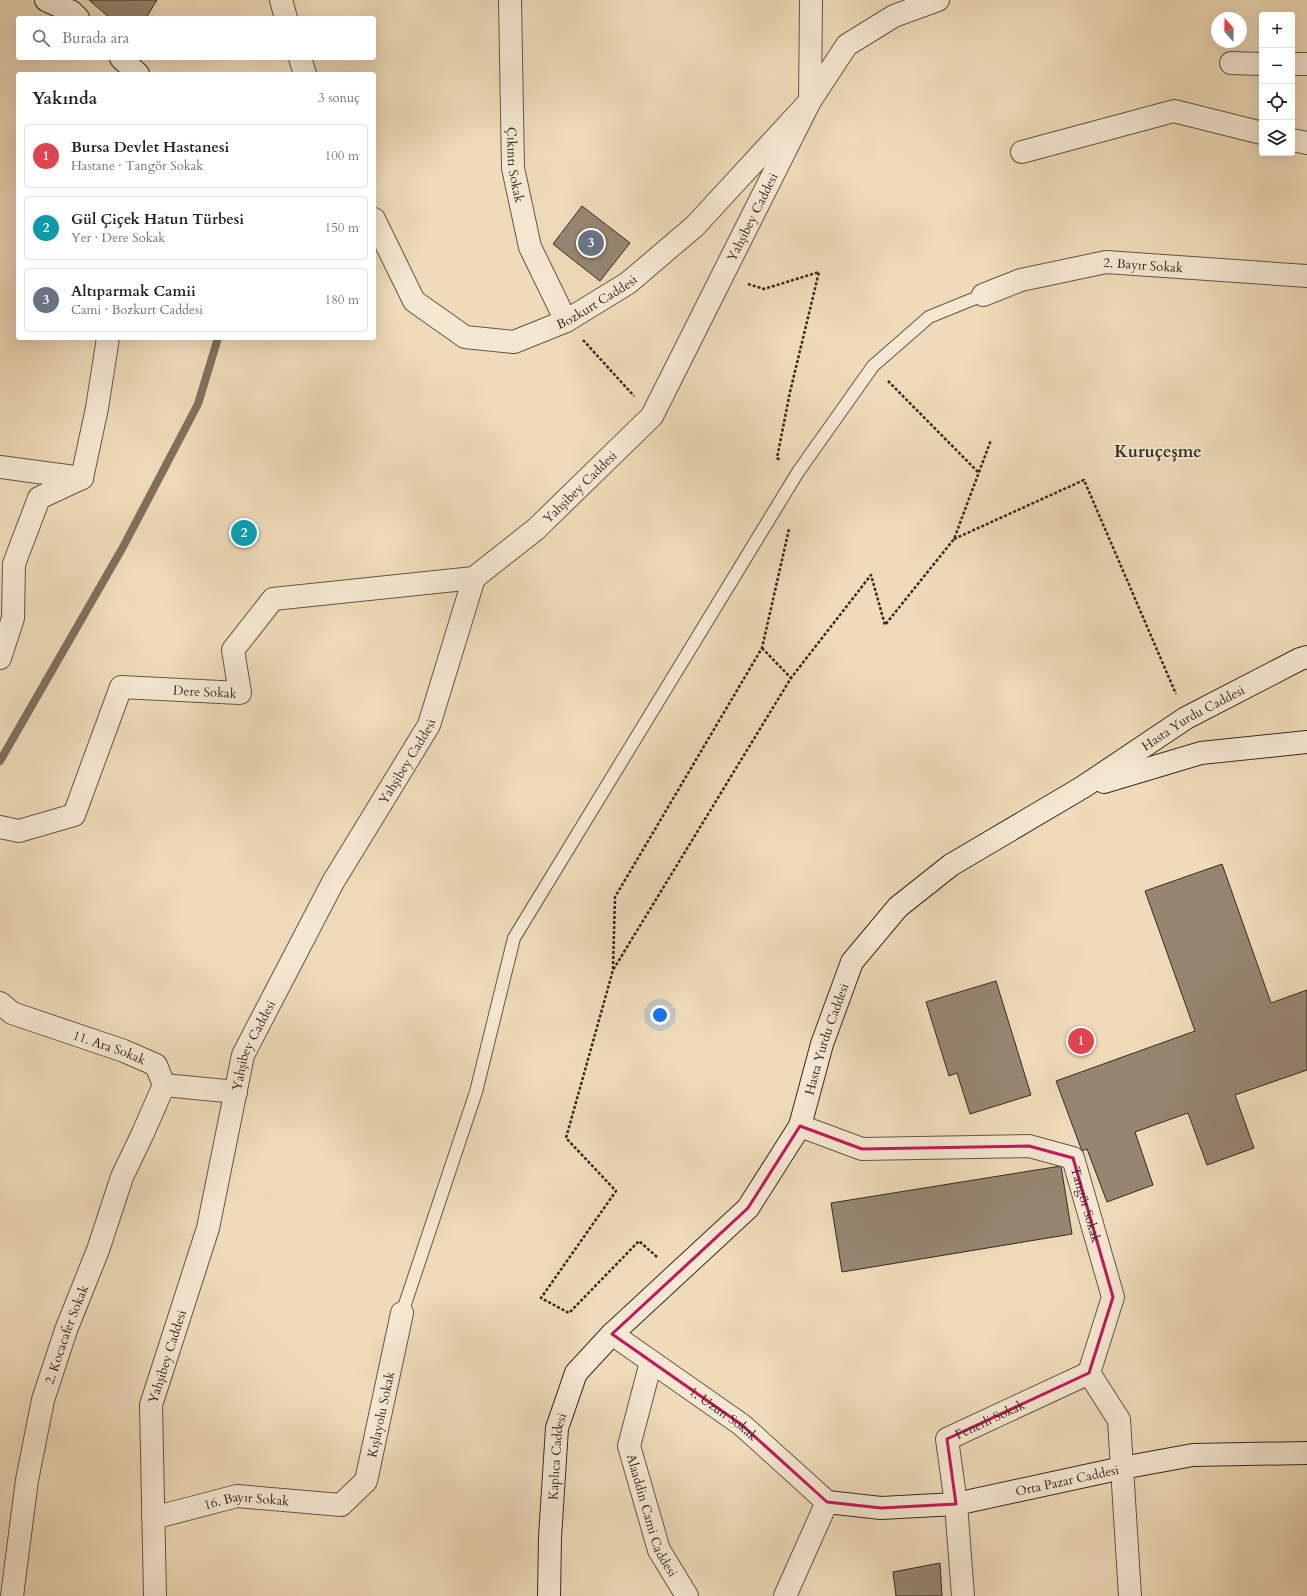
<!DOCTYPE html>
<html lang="tr">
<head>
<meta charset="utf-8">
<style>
	:root { --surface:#fff; --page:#f6f6f6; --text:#202124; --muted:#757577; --line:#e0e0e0; --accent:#b45309 }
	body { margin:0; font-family:Cardo,serif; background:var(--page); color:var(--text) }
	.controls { position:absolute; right:12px; top:12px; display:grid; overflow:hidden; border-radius:4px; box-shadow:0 4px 16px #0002 }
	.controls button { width:36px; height:36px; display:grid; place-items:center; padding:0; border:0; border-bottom:1px solid var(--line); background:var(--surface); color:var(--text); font:20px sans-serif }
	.compass { position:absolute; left:1211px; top:12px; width:36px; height:36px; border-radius:50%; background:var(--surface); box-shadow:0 4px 16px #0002; rotate:340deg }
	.you { position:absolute; left:660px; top:1015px; width:14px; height:14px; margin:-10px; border:3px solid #fff; border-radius:50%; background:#1a73e8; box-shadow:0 0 0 6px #1a73e833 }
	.badge { display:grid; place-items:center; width:26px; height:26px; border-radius:50%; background:var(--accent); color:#fff; font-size:13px; font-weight:700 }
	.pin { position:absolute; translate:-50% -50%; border:2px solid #fff; box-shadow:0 1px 4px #0006 }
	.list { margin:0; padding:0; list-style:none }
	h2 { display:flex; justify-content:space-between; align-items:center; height:52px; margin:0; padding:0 16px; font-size:17px }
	h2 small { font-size:13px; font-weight:400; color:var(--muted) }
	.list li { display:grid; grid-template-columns:26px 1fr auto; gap:12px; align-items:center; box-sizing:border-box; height:64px; margin:0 8px 8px; padding:0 8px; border:1px solid var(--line); border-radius:4px }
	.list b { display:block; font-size:15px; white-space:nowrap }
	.list p { margin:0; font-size:13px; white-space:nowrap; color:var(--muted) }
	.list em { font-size:13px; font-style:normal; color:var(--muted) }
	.icon { flex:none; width:22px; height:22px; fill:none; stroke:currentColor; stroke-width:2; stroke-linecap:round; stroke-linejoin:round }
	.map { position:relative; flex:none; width:1307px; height:1596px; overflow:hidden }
	.search { position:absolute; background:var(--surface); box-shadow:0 4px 16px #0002; left:16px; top:16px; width:360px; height:44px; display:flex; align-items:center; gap:10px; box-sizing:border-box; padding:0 14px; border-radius:4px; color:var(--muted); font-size:15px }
	.panel { position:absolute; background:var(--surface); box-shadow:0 4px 16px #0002; left:16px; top:72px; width:360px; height:268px; border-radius:4px }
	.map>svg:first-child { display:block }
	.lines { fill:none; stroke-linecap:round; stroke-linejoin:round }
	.stream { stroke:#7f705e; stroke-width:8 }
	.building { fill:#968671; stroke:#362a23 }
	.service-casing { stroke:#645648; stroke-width:14 }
	.minor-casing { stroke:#645648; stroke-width:24 }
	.secondary-casing { stroke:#362a23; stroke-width:24 }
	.path { stroke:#362a23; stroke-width:2.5; stroke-dasharray:3 2; stroke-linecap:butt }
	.service { stroke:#f5e8d2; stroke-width:12 }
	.minor { stroke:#f5e8d2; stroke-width:22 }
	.secondary { stroke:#f5e8d2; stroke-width:22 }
	.marked { fill:none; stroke:#c2185b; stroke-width:3; stroke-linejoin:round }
	.labels { text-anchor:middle; stroke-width:4; stroke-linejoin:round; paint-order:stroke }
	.street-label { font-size:13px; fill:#362a23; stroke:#f5e8d2 }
	.district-label { font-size:17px; font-weight:bold; fill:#362a23; stroke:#f5e8d2 }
</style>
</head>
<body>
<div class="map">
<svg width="1307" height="1596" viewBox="0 0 1307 1596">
	<rect width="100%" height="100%" fill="#efdbb9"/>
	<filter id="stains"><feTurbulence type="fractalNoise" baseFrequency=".005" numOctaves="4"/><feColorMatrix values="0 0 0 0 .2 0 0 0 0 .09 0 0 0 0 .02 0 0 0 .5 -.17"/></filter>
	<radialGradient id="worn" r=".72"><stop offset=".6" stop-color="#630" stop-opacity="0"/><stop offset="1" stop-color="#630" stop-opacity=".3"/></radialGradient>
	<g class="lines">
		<path class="stream" d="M 0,761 L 123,547 L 198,404 L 218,338"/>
	</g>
	<g class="building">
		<path d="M 89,0 L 157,0 L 146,18 L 110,18 Z"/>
		<path d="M 582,206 L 630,243 L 600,281 L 553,244 Z"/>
		<path d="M 1222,864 L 1271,1003 L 1307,990 L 1307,1070 L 1235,1095 L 1254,1148 L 1207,1165 L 1188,1113 L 1135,1132 L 1153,1185 L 1107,1202 L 1087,1149 L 1082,1151 L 1056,1081 L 1195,1031 L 1145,891 Z"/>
		<path d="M 996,981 L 1031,1095 L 970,1114 L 957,1073 L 949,1076 L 926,1002 Z"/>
		<path d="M 1061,1166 L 1072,1234 L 842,1272 L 831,1203 Z"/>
		<path d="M 940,1563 L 942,1596 L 896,1596 L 893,1572 Z"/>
	</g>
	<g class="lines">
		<defs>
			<path id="service" d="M 402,1313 L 476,1092 L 514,938 L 798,472 L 873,366 L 929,317 L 983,295"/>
			<g id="minor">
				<path d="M 281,0 L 286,18"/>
				<path id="s1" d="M 510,0 L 513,168 L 530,247 L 566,321"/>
				<path d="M 300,58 L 305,74"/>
				<path d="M 1231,63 L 1262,64"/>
				<path d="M 1292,64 L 1307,64"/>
				<path d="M 1292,140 L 1307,143"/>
				<path d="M 1022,152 L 1174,111 L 1262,133"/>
				<path id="s2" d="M 374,219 L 414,301 L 465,337 L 514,342 L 566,321 L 628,283 L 695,226 L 810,101 L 847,45 L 894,16 L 938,0"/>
				<path id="s3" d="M 983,295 L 1021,280 L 1106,262 L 1307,276"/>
				<path d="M 0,467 L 82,478"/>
				<path d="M 82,478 L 97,408 L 108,338"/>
				<path d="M 0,658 L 13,618 L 14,564 L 39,498 L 82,478"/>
				<path id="s4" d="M 0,827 L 19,831 L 74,815 L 121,687 L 240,693 L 233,650 L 273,599 L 474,578"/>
				<path id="s5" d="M 0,1003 L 12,1013 L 124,1051 L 156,1065 L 164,1085"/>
				<path d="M 164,1085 L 236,1092"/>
				<path id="s6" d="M 800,1126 L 862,1149 L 1029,1146 L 1073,1158 L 1113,1297 L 1089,1373 L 1119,1420 L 1130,1596"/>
				<path id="s7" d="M 612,1334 L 742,1425 L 827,1502 L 785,1596"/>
				<path id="s8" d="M 651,1362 L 629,1446 L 659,1550 L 687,1596"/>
				<path id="s9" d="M 153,1518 L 237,1496 L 341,1505 L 366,1481 L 402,1313"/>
				<path id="s10" d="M 12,1596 L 27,1480 L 43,1400 L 66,1330 L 98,1250 L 122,1177 L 143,1133 L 164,1085"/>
				<path id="s11" d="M 155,1596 L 151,1405 L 208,1228 L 243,1055 L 333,882 L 429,725 L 474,578 L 536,529 L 652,416 L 810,101 L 811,0"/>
				<path id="s12" d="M 963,1596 L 956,1504 L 947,1439 L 1089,1373"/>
			</g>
			<g id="secondary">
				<path d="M 46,0 L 72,12 L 78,18"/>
				<path d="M 121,58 L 138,74"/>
				<path d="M 1104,782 L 1201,753 L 1307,742"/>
				<path id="s13" d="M 827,1502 L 881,1508 L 956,1504 L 1122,1468 L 1193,1455 L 1307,1453"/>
				<path id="s14" d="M 549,1596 L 550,1537 L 557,1428 L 576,1373 L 612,1334 L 748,1208 L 800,1126 L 822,1044 L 852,962 L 898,907 L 951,865 L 1083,787 L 1186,718 L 1300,659 L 1307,657"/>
			</g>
		</defs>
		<use href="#service" class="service-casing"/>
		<use href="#minor" class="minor-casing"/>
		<use href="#secondary" class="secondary-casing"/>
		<g class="path">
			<path d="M 748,284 L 764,289 L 819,272 L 790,392 L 777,458 L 780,460"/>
			<path d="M 583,340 L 634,396"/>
			<path d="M 888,381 L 979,473"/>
			<path d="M 954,539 L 1084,480 L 1176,694"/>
			<path d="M 762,648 L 791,678"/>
			<path d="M 613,969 L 615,897 L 762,648 L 789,529"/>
			<path d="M 657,1257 L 639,1241 L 569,1313 L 541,1298 L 616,1191 L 566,1138 L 613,970 L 791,678 L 871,575 L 885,625 L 954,539 L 991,440"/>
		</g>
		<use href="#service" class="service"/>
		<use href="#minor" class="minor"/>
		<use href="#secondary" class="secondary"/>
	</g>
	<path class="marked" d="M 800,1126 L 862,1149 L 1029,1146 L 1073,1158 L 1113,1297 L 1089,1373 L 947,1439 L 956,1504 L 881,1508 L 827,1502 L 742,1425 L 612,1334 L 748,1208 Z"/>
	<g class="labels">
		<g class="street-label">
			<text dy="5" stroke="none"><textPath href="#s1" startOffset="165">Çıkıntı Sokak</textPath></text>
			<text dy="5" stroke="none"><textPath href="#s11" startOffset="1550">Yahşibey Caddesi</textPath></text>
			<text dy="5" stroke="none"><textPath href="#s3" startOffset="165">2. Bayır Sokak</textPath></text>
			<text dy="5" stroke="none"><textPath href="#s2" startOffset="295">Bozkurt Caddesi</textPath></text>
			<text dy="5" stroke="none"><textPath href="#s11" startOffset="1226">Yahşibey Caddesi</textPath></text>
			<text dy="5" stroke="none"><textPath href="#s4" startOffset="297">Dere Sokak</textPath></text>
			<text dy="5" stroke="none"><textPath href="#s14" startOffset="1157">Hasta Yurdu Caddesi</textPath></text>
			<text dy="5" stroke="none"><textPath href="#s11" startOffset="890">Yahşibey Caddesi</textPath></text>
			<text dy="5" stroke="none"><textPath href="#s14" startOffset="653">Hasta Yurdu Caddesi</textPath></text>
			<text dy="5" stroke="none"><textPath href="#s11" startOffset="566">Yahşibey Caddesi</textPath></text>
			<text dy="5" stroke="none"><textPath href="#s5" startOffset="119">11. Ara Sokak</textPath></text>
			<text dy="5" stroke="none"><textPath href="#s6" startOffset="327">Tangör Sokak</textPath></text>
			<text dy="5" stroke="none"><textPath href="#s10" startOffset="268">2. Kocacafer Sokak</textPath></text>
			<text dy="5" stroke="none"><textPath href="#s11" startOffset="242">Yahşibey Caddesi</textPath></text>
			<text dy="5" stroke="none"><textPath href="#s9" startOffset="294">Kışlayolu Sokak</textPath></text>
			<text dy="5" stroke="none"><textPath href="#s7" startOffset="137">1. Uzun Sokak</textPath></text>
			<text dy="5" stroke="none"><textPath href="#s12" startOffset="205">Fenerli Sokak</textPath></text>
			<text dy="5" stroke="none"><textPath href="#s14" startOffset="140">Kaplıca Caddesi</textPath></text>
			<text dy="5" stroke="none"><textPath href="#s13" startOffset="243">Orta Pazar Caddesi</textPath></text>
			<text dy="5" stroke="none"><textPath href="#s9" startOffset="96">16. Bayır Sokak</textPath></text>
			<text dy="5" stroke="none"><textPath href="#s8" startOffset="160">Alaaddin Cami Caddesi</textPath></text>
		</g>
		<g class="district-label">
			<text x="1158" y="457">Kuruçeşme</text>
		</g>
	</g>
	<rect width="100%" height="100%" filter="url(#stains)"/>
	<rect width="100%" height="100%" fill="url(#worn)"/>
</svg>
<div class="controls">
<button>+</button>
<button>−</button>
<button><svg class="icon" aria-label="locate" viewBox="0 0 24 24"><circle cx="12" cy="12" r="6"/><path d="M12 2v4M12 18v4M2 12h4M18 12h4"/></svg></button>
<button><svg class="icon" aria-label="layers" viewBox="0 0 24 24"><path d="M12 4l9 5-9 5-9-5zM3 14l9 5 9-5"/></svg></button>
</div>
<svg class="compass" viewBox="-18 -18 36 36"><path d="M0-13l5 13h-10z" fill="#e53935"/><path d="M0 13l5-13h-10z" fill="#757577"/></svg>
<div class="you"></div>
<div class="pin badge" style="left:1081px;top:1041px;background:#e0444e">1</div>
<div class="pin badge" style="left:244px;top:533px;background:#0f9aa8">2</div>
<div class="pin badge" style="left:591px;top:243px;background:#6b7280">3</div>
<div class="search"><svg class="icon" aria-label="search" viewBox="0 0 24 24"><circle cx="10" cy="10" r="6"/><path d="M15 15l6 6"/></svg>Burada ara</div>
<section class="panel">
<h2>Yakında<small>3 sonuç</small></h2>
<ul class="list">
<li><span class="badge" style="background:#e0444e">1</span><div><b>Bursa Devlet Hastanesi</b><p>Hastane · Tangör Sokak</p></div><em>100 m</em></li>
<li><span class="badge" style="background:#0f9aa8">2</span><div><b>Gül Çiçek Hatun Türbesi</b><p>Yer · Dere Sokak</p></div><em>150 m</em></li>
<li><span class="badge" style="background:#6b7280">3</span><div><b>Altıparmak Camii</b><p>Cami · Bozkurt Caddesi</p></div><em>180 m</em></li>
</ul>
</section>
</div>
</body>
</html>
